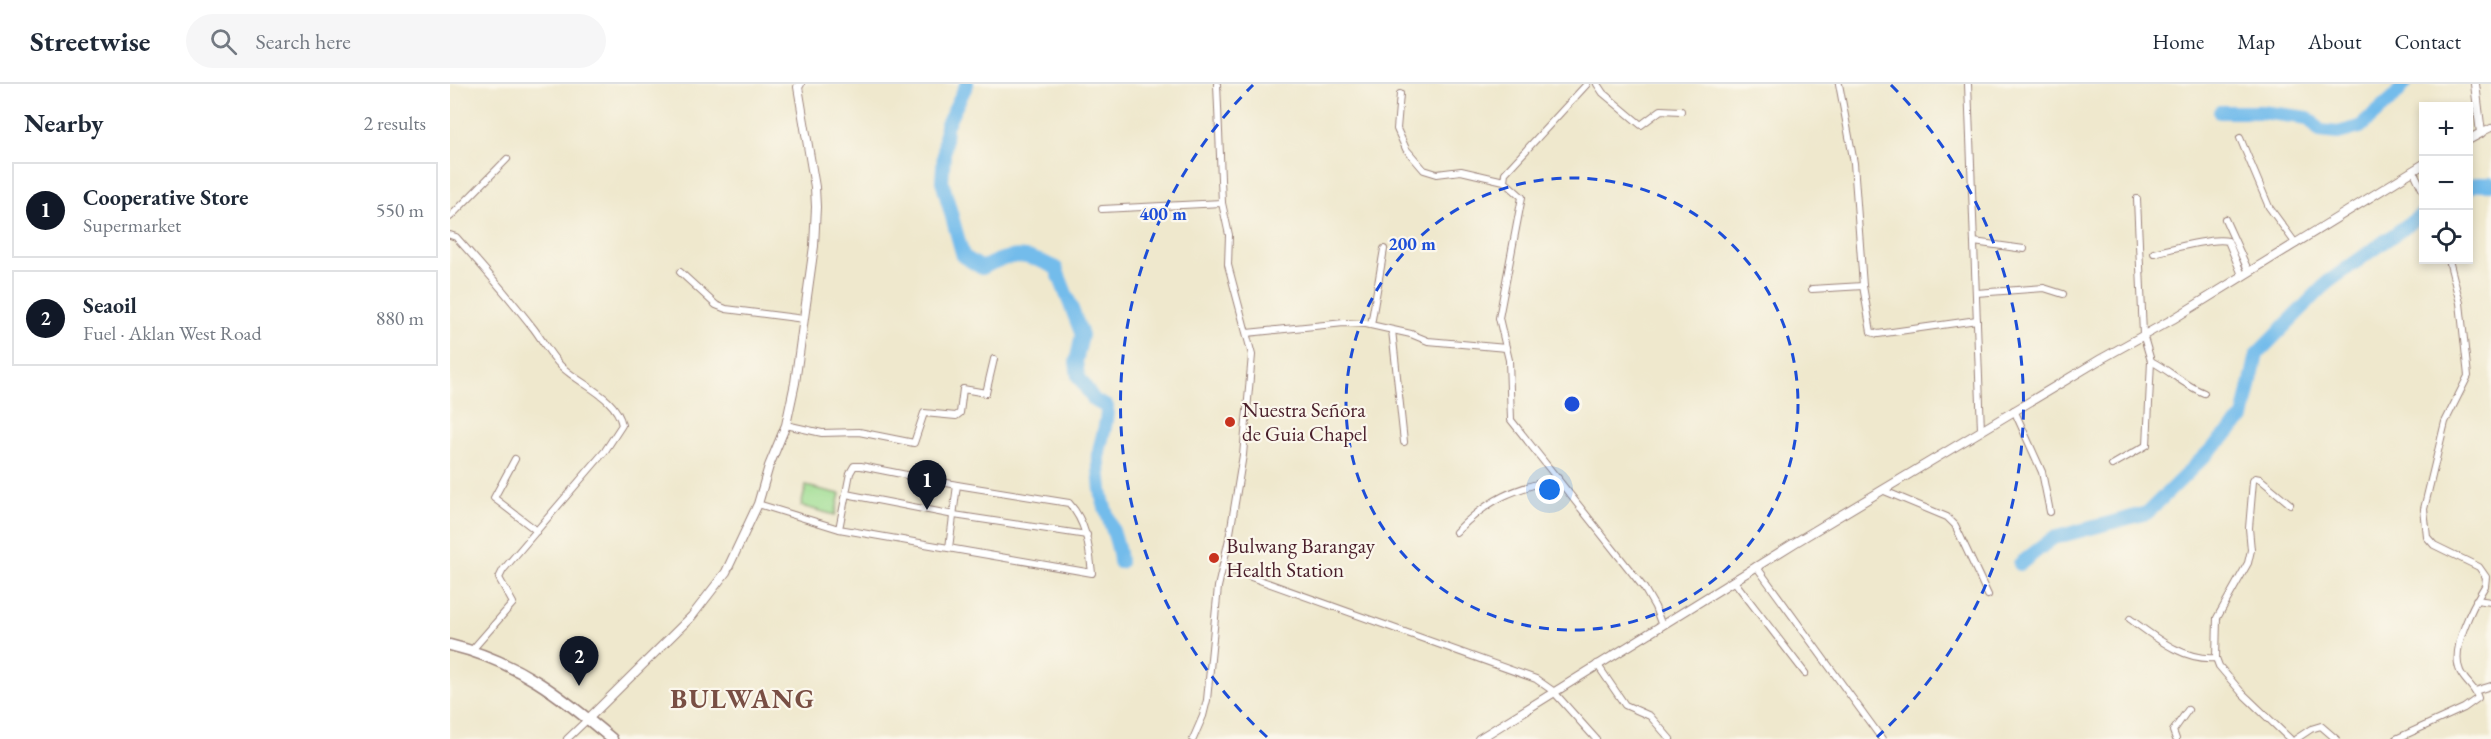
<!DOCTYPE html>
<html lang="en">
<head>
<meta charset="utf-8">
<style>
	:root { --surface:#fff; --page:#f6f6f7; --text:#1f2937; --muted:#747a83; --line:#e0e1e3; --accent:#111827 }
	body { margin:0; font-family:"EB Garamond",serif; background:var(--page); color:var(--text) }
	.controls { position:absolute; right:18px; top:18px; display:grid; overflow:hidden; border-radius:0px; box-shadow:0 3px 9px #0003 }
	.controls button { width:54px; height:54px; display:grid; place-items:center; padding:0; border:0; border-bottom:2px solid var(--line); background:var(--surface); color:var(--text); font:30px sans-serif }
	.you { position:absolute; left:1100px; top:406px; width:21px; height:21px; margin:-15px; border:4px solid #fff; border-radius:50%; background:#1a73e8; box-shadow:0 0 0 9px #1a73e833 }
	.badge { display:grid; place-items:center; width:39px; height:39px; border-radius:50%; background:var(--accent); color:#fff; font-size:20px; font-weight:700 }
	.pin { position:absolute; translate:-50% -50px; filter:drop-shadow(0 2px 3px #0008) }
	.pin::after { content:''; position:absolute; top:32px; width:21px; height:18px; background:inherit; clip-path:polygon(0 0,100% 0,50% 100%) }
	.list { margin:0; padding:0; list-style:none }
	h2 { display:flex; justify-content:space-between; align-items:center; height:78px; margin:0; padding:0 24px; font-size:26px }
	h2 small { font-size:20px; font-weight:400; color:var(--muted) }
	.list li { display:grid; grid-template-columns:39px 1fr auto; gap:18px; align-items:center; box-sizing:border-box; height:96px; margin:0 12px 12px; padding:0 12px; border:2px solid var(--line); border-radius:0px }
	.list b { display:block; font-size:22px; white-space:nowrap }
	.list p { margin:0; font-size:20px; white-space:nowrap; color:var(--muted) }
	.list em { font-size:20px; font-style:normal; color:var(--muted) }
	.icon { flex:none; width:33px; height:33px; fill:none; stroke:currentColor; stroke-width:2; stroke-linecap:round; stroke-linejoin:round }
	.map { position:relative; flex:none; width:2041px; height:655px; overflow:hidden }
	header { display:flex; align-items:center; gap:36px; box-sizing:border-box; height:84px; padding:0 30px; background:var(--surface); border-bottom:2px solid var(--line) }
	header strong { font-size:28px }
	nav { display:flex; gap:33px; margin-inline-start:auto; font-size:21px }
	.search { width:420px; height:54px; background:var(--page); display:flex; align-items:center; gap:15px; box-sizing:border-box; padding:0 21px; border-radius:33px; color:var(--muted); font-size:22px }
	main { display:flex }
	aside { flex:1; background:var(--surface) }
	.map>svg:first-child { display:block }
	.green { fill:#9fdd92; stroke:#747e5e; stroke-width:1.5 }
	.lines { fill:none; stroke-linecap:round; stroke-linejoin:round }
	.river { stroke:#73bceb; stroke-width:14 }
	.minor-casing { stroke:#9c847c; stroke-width:8 }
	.tertiary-casing { stroke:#9c847c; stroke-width:10 }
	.primary-casing { stroke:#9c847c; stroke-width:13 }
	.minor { stroke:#fff; stroke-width:6 }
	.tertiary { stroke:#fff; stroke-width:8 }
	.primary { stroke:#fff; stroke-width:10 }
	.ring { fill:none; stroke:#1d4ed8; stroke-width:3; stroke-dasharray:10 8 }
	.poi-dot { fill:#c8321e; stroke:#fbf7ec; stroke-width:2 }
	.labels { text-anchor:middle; stroke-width:4.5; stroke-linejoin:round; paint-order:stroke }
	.poi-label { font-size:21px; fill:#4a1f2b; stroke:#fbf7ec; text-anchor:start }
	.district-label { font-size:27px; font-weight:bold; letter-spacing:1.5px; fill:#794f44; stroke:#fbf7ec }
	.centre { fill:#1d4ed8; stroke:#fbf7ec; stroke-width:3 }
	.ring-label { font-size:18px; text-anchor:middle; font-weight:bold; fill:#1d4ed8; stroke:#fbf7ec; stroke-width:4.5; stroke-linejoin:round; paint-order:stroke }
</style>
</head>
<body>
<header>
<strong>Streetwise</strong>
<div class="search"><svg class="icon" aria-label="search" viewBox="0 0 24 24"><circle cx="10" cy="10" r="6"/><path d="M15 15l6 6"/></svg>Search here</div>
<nav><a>Home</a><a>Map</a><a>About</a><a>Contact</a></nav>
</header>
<main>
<aside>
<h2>Nearby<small>2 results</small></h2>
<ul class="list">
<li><span class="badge">1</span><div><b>Cooperative Store</b><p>Supermarket</p></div><em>550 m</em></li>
<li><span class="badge">2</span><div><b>Seaoil</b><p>Fuel · Aklan West Road</p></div><em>880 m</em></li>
</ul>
</aside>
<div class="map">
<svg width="2041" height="655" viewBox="0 0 2041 655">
	<rect width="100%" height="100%" fill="#fbf7ec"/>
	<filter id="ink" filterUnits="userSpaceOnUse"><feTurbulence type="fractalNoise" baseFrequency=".0167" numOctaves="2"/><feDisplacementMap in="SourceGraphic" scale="12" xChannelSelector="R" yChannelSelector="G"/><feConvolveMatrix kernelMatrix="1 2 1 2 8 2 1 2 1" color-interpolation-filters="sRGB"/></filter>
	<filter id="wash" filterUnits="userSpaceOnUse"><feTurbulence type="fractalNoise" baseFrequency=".008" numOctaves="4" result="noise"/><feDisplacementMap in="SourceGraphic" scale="24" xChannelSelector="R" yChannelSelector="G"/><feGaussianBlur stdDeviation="1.35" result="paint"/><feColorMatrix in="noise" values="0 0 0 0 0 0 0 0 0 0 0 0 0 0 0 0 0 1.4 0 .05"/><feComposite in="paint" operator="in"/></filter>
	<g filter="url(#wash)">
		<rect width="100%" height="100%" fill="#efe8cd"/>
		<path class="green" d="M 356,402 L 390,410 L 385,431 L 351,422 Z"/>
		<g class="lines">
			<g class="river">
				<path d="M 517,0 L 496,42 L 492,97 L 513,172 L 532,184 C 562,168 576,169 606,184 L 632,251 L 626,278 L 628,292 L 644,316 L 657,323 C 658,340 651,353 649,369 C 648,380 650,394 651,406 C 654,431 669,453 670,478"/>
				<path d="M 1770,28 L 1811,28 L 1858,34 L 1870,47 L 1888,49 L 1910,43 L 1943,14 L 1955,0"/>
				<path d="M 2018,104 L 2027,100 L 2041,100"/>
				<path d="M 1570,480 L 1603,454 L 1697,429 L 1793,334 L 1807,270 L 1878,198 L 1974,129"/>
			</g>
		</g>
	</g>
	<g filter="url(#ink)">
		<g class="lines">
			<defs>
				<g id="minor">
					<path d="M 1137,0 L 1055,89 L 1054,97 L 1072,113 L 1049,234 L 1059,276 L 1061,336 L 1194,504 L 1205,523 L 1212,542"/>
					<path d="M 1147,0 L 1153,9 L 1191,41 L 1211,26 L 1231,27"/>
					<path d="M 1389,0 L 1404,79 L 1413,202 L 1421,248 L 1428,250 L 1527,236"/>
					<path d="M 1518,0 L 1531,346"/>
					<path d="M 950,10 L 947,45 L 956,65 L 974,86 L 987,90 L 1011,87 L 1054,97"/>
					<path d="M 2031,49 L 2041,44"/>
					<path d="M 1790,54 L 1819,123 L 1846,160"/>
					<path d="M 1963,86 L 1974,109"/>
					<path d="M 1687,115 L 1693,250 L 1701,277 C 1720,287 1734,301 1754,309"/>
					<path d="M 652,125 L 772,119"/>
					<path d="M 0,133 L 57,75"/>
					<path d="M 1775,135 L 1799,188"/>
					<path d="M 0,151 L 6,153 C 33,183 59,213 84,245 C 93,257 100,271 111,282 C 130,301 166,312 172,341 L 155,367 L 53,486 L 49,494 L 63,519 L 22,566"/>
					<path d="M 1524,158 L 1574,165"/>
					<path d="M 1704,169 C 1721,165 1762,153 1778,157 L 1792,191"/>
					<path d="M 230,188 L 266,221 L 276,225 L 354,235"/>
					<path d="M 1362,205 L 1413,202"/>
					<path d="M 1526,209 L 1594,204 L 1613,210"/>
					<path d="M 921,241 L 934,165"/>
					<path d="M 942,246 L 954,358"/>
					<path d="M 797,249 L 894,239 L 916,240 L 961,250 L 978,257 L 1056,264"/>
					<path d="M 1564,326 L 1592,388 L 1600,428"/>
					<path d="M 336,341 L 372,349 L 409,348 L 464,359 L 474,329 L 506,332 L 510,329 L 513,305 L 536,309 L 544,275"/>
					<path d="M 65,375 L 44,414 L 87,447"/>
					<path d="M 1662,381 L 1697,361 L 1701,277"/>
					<path d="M 1432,406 L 1497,433 L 1505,441 L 1538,511"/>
					<path d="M 396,410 L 504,431 L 637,451"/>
					<path d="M 308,420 L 389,445 L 642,489 C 639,463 637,439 619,419 L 507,401 L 411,382 L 404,382 L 400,389 L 389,445"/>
					<path d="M 1840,420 L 1810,395 L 1805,394 L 1803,397 L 1799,444 L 1801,466 L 1798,479 L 1767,534 L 1766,574 L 1769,582 L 1792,609 L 1840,655"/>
					<path d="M 1006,448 C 1041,413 1062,406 1108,394"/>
					<path d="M 499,464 L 507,401"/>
					<path d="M 1306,482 L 1432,655"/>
					<path d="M 773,483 L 1086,595 L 1103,607 L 1146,655"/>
					<path d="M 1284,497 L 1355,589"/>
					<path d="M 2026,516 L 2041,518"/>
					<path d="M 1680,535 C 1705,553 1733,577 1766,574"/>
					<path d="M 1147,580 L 1175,621 L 1200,632 L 1220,655"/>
					<path d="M 2025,607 L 2041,602"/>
					<path d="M 117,655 L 138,635"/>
					<path d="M 743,655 L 753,632 L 757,616 L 768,503 L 779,455 L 793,371 L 802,271 L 778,181 L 779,151 L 772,119 L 767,0"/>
					<path d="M 1726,655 L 1723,647 L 1738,626"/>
					<path d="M 1846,655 L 1861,645 L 1871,642 L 1886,655"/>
					<path d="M 1946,655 L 2014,624 L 2028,614 C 2025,603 2014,597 2010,587 C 2000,565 2023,521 2035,502 L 2036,493 L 2029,483 L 1984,461 L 1977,453 L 1974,425 L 1995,338 L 2018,292 L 2010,219 L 1999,176"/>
				</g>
				<g id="tertiary">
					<path d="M 2018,56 L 2031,49 L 2025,0"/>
					<path d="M 138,635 L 242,532 L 276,488 L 308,420 L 319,382 L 336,341 L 345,299 L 364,162 L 366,123 L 365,103 L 348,3 L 350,0"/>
					<path d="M 1029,655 L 1346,458 L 1651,275 L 1723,235 L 1974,80"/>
				</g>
				<path id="primary" d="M 0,561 C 67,577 111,612 162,655"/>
			</defs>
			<use href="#minor" class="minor-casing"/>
			<use href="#tertiary" class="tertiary-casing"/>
			<use href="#primary" class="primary-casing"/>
			<use href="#minor" class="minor"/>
			<use href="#tertiary" class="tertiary"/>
			<use href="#primary" class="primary"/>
		</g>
	</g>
	<g class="ring">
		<circle cx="1122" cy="320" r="226"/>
		<path d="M817 653A451 451 0 0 1 803 1M1441 1A451 451 0 0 1 1427 653"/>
	</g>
	<g class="poi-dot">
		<circle cx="780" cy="338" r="6"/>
		<circle cx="764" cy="474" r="6"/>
	</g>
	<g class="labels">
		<g class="poi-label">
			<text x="792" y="333">Nuestra Señora<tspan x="792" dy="24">de Guia Chapel</tspan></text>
			<text x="776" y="469">Bulwang Barangay<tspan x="776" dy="24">Health Station</tspan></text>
		</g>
		<g class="district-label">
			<text x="293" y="624">BULWANG</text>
		</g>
	</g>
	<circle cx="1122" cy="320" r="9" class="centre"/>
	<g class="ring-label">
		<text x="713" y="136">400 m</text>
		<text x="962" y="166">200 m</text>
	</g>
</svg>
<div class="controls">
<button>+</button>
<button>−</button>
<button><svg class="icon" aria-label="locate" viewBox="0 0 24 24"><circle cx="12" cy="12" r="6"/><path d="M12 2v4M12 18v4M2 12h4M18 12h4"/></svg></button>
</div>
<div class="you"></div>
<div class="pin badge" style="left:477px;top:426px">1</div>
<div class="pin badge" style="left:129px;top:602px">2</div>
</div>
</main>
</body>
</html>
